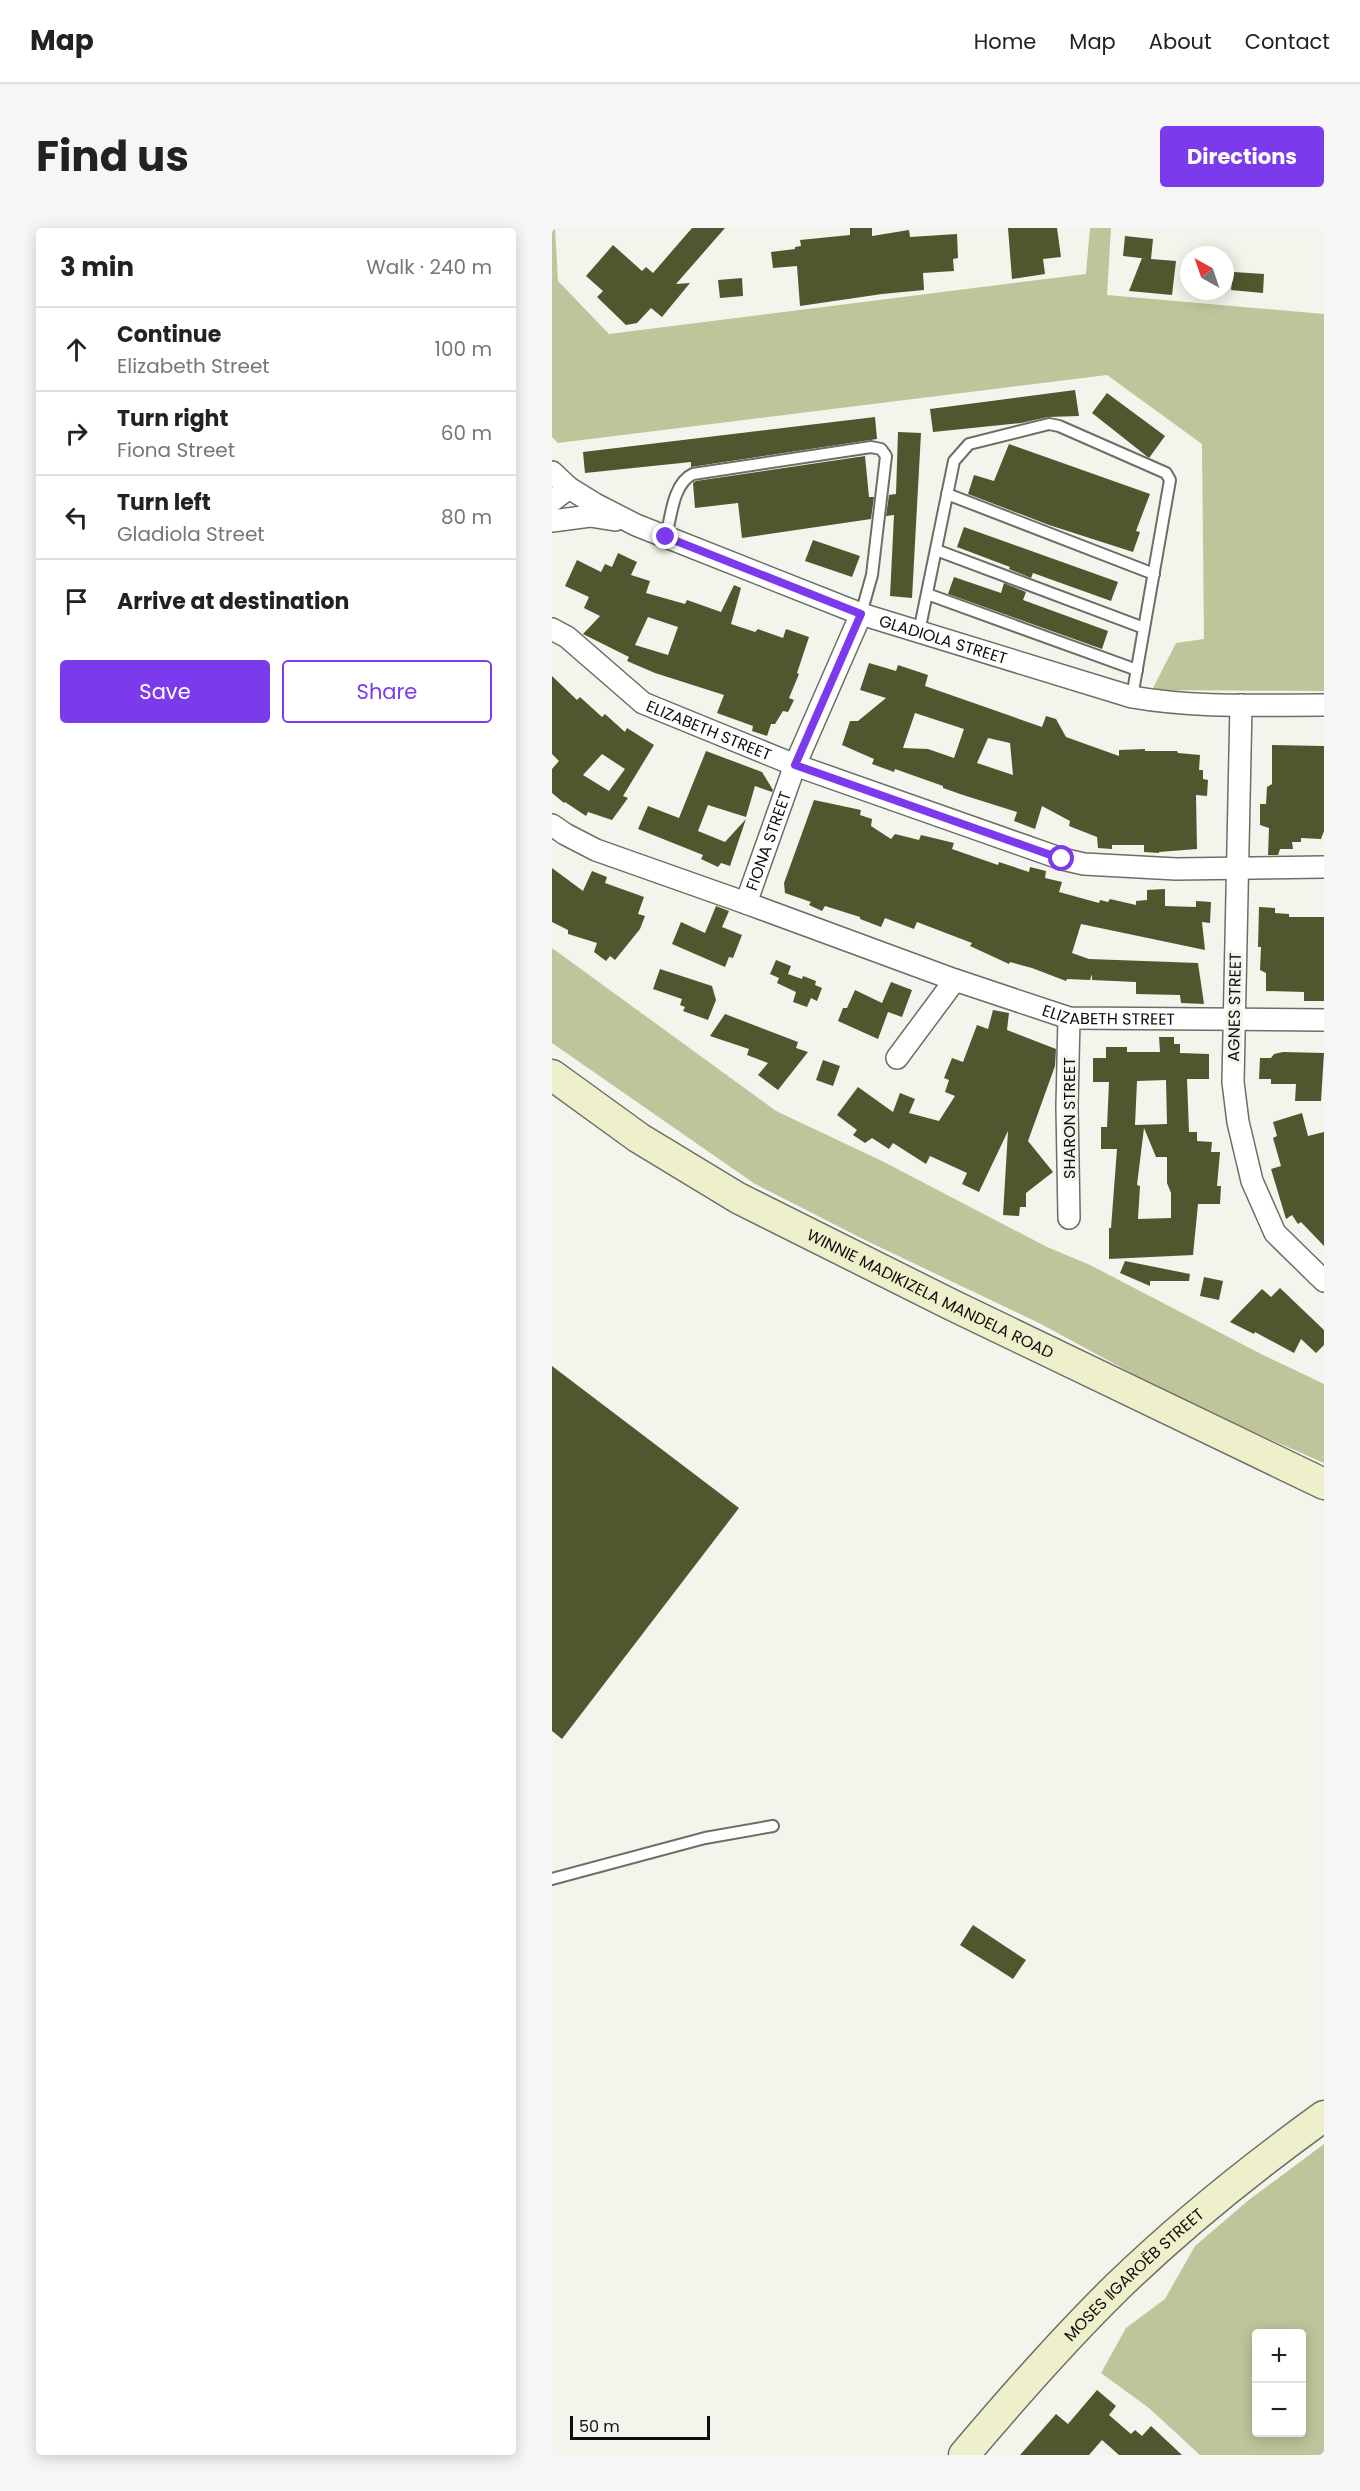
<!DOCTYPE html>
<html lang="en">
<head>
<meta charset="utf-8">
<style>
	:root { --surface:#fff; --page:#f6f6f6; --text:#222; --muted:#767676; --line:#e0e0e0; --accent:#7c3aed }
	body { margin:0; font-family:Poppins,sans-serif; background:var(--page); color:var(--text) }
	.controls { position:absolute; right:18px; bottom:18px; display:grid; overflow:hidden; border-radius:6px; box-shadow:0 3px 15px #0003 }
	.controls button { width:54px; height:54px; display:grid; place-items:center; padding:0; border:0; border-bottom:2px solid var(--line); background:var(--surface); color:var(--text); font:30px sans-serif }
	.compass { position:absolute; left:628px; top:18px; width:54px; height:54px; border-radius:50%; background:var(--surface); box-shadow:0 3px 15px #0003; rotate:320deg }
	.scale { position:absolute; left:18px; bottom:15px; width:140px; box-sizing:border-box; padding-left:6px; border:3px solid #0e0f0c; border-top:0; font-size:16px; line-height:21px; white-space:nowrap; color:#0e0f0c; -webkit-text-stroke:4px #f3f4eb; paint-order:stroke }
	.stop { position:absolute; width:18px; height:18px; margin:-14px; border:4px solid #7c3aed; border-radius:50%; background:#fff }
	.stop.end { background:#7c3aed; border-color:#fff; box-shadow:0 2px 6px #0008 }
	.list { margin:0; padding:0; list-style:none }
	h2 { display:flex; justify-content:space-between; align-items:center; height:78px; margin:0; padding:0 24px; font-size:26px }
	h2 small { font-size:20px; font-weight:400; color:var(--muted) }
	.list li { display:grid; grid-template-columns:39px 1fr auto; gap:18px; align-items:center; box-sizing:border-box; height:84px; padding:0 24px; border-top:2px solid var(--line) }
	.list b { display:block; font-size:22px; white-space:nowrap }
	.list p { margin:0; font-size:20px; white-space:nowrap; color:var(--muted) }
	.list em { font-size:20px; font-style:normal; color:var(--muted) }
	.actions { display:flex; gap:12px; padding:18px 24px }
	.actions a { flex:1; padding:14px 0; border:2px solid var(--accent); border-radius:6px; text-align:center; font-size:21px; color:var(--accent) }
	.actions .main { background:var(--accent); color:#fff }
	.icon { flex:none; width:33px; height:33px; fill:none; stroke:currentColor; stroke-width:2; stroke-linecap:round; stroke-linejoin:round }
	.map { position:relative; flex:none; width:772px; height:2227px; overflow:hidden; border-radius:6px }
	header { display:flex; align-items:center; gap:36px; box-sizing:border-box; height:84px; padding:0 30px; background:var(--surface); border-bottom:2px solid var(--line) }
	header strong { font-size:28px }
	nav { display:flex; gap:33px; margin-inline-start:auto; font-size:21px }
	.intro { display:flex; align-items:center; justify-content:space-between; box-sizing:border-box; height:144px; padding:0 36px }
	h1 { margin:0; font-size:42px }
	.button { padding:15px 27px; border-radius:6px; background:var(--accent); color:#fff; font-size:21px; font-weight:700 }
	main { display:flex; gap:36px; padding:0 36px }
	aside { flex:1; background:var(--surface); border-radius:6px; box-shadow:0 3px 15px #0003 }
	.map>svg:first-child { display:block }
	.green { fill:#bfc49a; fill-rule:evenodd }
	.building { fill:#52562e; fill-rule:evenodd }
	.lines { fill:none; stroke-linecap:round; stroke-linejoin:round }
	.lane-casing { stroke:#6d6e66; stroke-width:14 }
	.street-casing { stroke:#6d6e66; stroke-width:24 }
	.secondary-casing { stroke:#6d6e66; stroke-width:33 }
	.lane { stroke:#fff; stroke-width:10 }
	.street { stroke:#fff; stroke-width:21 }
	.secondary { stroke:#eef0cb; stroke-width:30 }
	.route { stroke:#7c3aed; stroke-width:8 }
	.labels { text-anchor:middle; stroke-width:6; stroke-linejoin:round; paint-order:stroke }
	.street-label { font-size:16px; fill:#0e0f0c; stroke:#f3f4eb }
</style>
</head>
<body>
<header>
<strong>Map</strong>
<nav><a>Home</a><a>Map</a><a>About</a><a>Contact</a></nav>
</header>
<div class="intro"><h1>Find us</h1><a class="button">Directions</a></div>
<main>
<aside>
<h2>3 min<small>Walk · 240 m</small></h2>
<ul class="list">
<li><svg class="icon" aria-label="ahead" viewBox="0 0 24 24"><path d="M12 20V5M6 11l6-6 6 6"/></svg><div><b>Continue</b><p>Elizabeth Street</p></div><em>100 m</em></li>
<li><svg class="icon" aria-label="right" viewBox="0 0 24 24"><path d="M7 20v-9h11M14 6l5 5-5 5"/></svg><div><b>Turn right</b><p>Fiona Street</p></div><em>60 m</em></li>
<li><svg class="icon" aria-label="left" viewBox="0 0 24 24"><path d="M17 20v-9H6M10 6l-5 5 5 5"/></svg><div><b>Turn left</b><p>Gladiola Street</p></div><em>80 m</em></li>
<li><svg class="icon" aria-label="arrive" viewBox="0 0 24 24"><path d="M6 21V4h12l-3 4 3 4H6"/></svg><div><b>Arrive at destination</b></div></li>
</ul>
<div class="actions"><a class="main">Save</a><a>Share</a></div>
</aside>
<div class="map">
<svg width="772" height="2227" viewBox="0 0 772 2227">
	<rect width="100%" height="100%" fill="#f3f4eb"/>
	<g class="green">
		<path d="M 0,0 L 3,0 L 6,53 L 57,106 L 534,46 L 538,0 L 559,0 L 555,67 L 772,86 L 772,463 L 600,462 L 624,415 L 652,411 L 650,216 L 555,147 L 6,215 L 0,209 Z"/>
		<path d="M 0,720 L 224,883 L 330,933 L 495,1019 L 538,1037 L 711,1127 L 772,1156 L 772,1235 L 631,1173 L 487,1095 L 317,1014 L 203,956 L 0,815 Z"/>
		<path d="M 772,1916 L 772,2227 L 648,2227 L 597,2180 L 549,2145 L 574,2100 L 613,2071 L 643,2018 L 698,1971 ZM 704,2106 L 750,2106 L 750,2204 L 704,2204 Z"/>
	</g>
	<g class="building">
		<path d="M 140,0 L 173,0 L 124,56 L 138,55 L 110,89 L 99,80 L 85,95 L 74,97 L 45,69 L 51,63 L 34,48 L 61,17 L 90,43 L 94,39 L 101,45 Z"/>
		<path d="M 298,0 L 320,0 L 320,8 L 357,2 L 358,9 L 405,6 L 406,30 L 401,31 L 402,43 L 371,45 L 372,62 L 330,66 L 248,78 L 245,38 L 221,40 L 219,24 L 243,21 L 243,19 L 249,18 L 248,12 L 298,7 Z"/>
		<path d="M 456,0 L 505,0 L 509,29 L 491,31 L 493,46 L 460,51 Z"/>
		<path d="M 573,8 L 601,11 L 599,31 L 624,33 L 620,67 L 577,63 L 590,30 L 597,31 L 571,28 Z"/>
		<path d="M 681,44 L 712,46 L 711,65 L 679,62 Z"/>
		<path d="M 190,50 L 191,68 L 168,70 L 166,52 Z"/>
		<path d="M 523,162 L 527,188 L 496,189 L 469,195 L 381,204 L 378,181 Z"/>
		<path d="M 555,165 L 613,208 L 597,230 L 540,185 Z"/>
		<path d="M 323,189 L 325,211 L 139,239 L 139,234 L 33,245 L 31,224 Z"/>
		<path d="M 346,204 L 369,205 L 360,370 L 338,368 L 342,287 L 334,288 L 337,267 L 344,266 Z"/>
		<path d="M 457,216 L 598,266 L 584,303 L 588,304 L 581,324 L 497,297 L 416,266 L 422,247 L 442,253 Z"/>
		<path d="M 313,228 L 317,269 L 322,269 L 319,291 L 190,310 L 186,275 L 143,280 L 141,255 L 144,253 Z"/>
		<path d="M 412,299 L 566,354 L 559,373 L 481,345 L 479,350 L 457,341 L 458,339 L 405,319 Z"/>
		<path d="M 261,312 L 308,328 L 300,349 L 253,333 Z"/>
		<path d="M 66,325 L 85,334 L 79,347 L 98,353 L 94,365 L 133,376 L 135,372 L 169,384 L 182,357 L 189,360 L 179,396 L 203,404 L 206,401 L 231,410 L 234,401 L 257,409 L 245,445 L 247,446 L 237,470 L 242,472 L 236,484 L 231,483 L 223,496 L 219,496 L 215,508 L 200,503 L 201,498 L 165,485 L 172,467 L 103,445 L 75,433 L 77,429 L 31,406 L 48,388 L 32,380 L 37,369 L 13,358 L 25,332 L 49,344 L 53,336 L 60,339 ZM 96,389 L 126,399 L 116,427 L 83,417 Z"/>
		<path d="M 402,349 L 449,365 L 452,355 L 474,364 L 471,372 L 556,403 L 550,421 L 396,366 Z"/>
		<path d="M 317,435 L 344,443 L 346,437 L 376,447 L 373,458 L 490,499 L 494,488 L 504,491 L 514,509 L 567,528 L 567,522 L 593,521 L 593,523 L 625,523 L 626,525 L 648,527 L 647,542 L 651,542 L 651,551 L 656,552 L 655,568 L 644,567 L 645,621 L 607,624 L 607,625 L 592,624 L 592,617 L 560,617 L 560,621 L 546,620 L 545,609 L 517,598 L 518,593 L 490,578 L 483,601 L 462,593 L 465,584 L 411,567 L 391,560 L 391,558 L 343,541 L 342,544 L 320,536 L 322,531 L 290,517 L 298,493 L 306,493 L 334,470 L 308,462 ZM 363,485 L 412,501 L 402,530 L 376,521 L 351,520 ZM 436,510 L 458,515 L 461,547 L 425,535 Z"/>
		<path d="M 0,448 L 25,472 L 28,469 L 50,489 L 53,486 L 73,504 L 75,500 L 102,517 L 71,568 L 76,570 L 60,592 L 36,584 L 34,588 L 13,574 L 12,575 L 0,565 L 0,541 L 7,533 L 0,526 ZM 50,526 L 73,541 L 57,563 L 31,547 Z"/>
		<path d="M 720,517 L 772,518 L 772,603 L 769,611 L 749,610 L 749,614 L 740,614 L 741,621 L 728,621 L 726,627 L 716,627 L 717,600 L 708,597 L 708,576 L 714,576 L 715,559 L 720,556 Z"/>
		<path d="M 154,523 L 210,544 L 221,562 L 220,564 L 203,558 L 194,589 L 156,577 L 146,603 L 173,614 L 194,591 L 178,638 L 169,635 L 166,639 L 149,631 L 151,627 L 86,601 L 96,578 L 127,590 Z"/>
		<path d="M 262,572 L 309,582 L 308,587 L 320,591 L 319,598 L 339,611 L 343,606 L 367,612 L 369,607 L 402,615 L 400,621 L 446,637 L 447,634 L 477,644 L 478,639 L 494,643 L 493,650 L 510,654 L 507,664 L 547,675 L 548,672 L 556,674 L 558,671 L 584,677 L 584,673 L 595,672 L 595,662 L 613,661 L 613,678 L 644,679 L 644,673 L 659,674 L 658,695 L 650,694 L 653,722 L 529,696 L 520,725 L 537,731 L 646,735 L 652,776 L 629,775 L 628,767 L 584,766 L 584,754 L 540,752 L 540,746 L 538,752 L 515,751 L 514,753 L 480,740 L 458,734 L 457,736 L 418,718 L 420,715 L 365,694 L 362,701 L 333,690 L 329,699 L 308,691 L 308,689 L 273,678 L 270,683 L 257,677 L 259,674 L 233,665 L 232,655 Z"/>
		<path d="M 0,640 L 31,663 L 40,643 L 55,649 L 53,655 L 92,669 L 86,686 L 93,688 L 88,701 L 63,732 L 58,728 L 54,733 L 42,724 L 45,715 L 16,706 L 16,702 L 0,694 Z"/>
		<path d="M 164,678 L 177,683 L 170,699 L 190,707 L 181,730 L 177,729 L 173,739 L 120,716 L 129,694 L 153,705 Z"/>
		<path d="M 707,679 L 723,680 L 723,685 L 737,686 L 737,689 L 772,689 L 772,773 L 752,773 L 752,764 L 714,763 L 714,745 L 708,742 L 709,719 L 706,719 Z"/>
		<path d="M 224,732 L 239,738 L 236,746 L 250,751 L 251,748 L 264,753 L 263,757 L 270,760 L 265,773 L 259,770 L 255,779 L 241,774 L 244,764 L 225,755 L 227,750 L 218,746 Z"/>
		<path d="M 108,741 L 160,758 L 164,772 L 156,792 L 131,783 L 133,779 L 128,777 L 130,771 L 101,761 Z"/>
		<path d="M 339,754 L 360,762 L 350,789 L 336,784 L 326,811 L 286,793 L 291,780 L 295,780 L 303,762 L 330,775 Z"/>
		<path d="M 441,782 L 457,785 L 455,802 L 504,821 L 503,838 L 476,913 L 501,944 L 474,965 L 474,979 L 468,979 L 467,988 L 451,987 L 456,903 L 427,964 L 410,956 L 415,945 L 378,928 L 374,936 L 341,915 L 337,921 L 320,910 L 313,915 L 301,907 L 305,902 L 285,887 L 306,859 L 341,884 L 348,865 L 363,871 L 357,885 L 387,893 L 403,868 L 393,864 L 397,852 L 392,850 L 400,830 L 411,834 L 425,797 L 436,801 Z"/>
		<path d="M 173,786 L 246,814 L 244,820 L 256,824 L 226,862 L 206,847 L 216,835 L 195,827 L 197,821 L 158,808 Z"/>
		<path d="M 607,809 L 622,809 L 622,816 L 628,816 L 628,825 L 657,826 L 657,851 L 635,851 L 637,904 L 645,904 L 645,913 L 660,914 L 659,924 L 668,924 L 665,958 L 669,958 L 668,976 L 646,976 L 641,1027 L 557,1031 L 557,1000 L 559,1000 L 565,921 L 549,921 L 549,899 L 555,899 L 557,854 L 541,854 L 541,830 L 554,830 L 554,819 L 575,819 L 575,824 L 608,824 ZM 614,852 L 615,896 L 583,897 L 585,853 ZM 592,900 L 604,929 L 615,929 L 615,955 L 619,965 L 619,990 L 586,991 L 588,958 L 585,957 Z"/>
		<path d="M 731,824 L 772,825 L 769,873 L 743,873 L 744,856 L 719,856 L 719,851 L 707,851 L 708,830 L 719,830 L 722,826 Z"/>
		<path d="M 271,832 L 288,838 L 281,858 L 264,852 Z"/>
		<path d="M 750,885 L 756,908 L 772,904 L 772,1018 L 749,994 L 746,996 L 740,987 L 734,991 L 719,941 L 729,938 L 721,910 L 725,908 L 721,894 Z"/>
		<path d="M 573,1033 L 638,1046 L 637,1053 L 598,1053 L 598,1058 L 568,1045 Z"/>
		<path d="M 652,1049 L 671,1053 L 667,1072 L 648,1068 Z"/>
		<path d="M 728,1060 L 772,1102 L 772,1117 L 764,1125 L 749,1111 L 742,1125 L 703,1104 L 702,1106 L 678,1094 L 710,1061 L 719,1069 Z"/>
		<path d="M 0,1138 L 187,1280 L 10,1511 L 0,1503 Z"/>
		<path d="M 421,1697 L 474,1732 L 461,1751 L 408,1717 Z"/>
		<path d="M 545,2162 L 564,2178 L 557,2187 L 579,2206 L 583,2202 L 590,2208 L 599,2198 L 630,2227 L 567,2227 L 550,2212 L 537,2227 L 468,2227 L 504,2186 L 516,2196 Z"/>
	</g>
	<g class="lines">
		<defs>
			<g id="lane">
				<path d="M 395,266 L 602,346"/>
				<path d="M 114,309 C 119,289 121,255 141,246 L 319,219 L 329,221 L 334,228 L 320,347 L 309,386"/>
				<path d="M 384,322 L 592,400"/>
				<path d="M 375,366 L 585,442"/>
				<path d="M 367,404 L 402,233 L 417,216 L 497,196 L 507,198 L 614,245 L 618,252 L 580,469"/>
				<path d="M 0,1651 L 153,1610 L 221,1598"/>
			</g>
			<g id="street">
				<path id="s1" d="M 0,244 L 17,260 L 43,276 L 84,297 L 309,386 L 580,469 C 643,480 708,477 772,477"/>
				<path d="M 0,273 L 17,260"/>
				<path d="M 0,293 L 38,288 L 63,292"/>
				<path id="s2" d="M 0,401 L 15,409 L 91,475 L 243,537 L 510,631 L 532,636 L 624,641 L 772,639"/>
				<path d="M 689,477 L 681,854 L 686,894 L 700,953 L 723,1005 L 772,1053"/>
				<path id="s3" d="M 0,597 L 13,606 L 44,622 L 194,675 L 403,752 L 517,790 L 772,792"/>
				<path id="s4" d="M 194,675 L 243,537 L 309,386"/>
				<path d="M 345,830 L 403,752"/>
				<path d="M 517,990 L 515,878 L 517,790"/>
			</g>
			<g id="secondary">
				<path id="s5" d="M 0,847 L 87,910 L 186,970 L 400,1077 L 772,1256"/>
				<path id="s6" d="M 412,2227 C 461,2169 511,2112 565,2059 C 629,1997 700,1940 772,1888"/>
			</g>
		</defs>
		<use href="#lane" class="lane-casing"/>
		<use href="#street" class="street-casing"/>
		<use href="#secondary" class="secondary-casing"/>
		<use href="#lane" class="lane"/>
		<use href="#street" class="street"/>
		<use href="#secondary" class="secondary"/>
	</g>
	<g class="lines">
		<path class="route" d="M 114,309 L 309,386 L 243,537 L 510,631"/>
	</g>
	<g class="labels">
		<g class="street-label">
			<text dy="6" stroke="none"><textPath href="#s1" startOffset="428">GLADIOLA STREET</textPath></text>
			<text dy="6" stroke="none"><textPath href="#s2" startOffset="189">ELIZABETH STREET</textPath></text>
			<text dy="6" stroke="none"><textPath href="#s4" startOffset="66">FIONA STREET</textPath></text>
			<text transform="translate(682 779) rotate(-89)" y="6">AGNES STREET</text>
			<text dy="6" stroke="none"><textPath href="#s3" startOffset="592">ELIZABETH STREET</textPath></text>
			<text transform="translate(517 890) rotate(-90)" y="6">SHARON STREET</text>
			<text dy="6" stroke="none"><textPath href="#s5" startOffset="438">WINNIE MADIKIZELA MANDELA ROAD</textPath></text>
			<text dy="6" stroke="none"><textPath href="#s6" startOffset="248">MOSES ǁGAROËB STREET</textPath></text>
		</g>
	</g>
</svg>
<div class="controls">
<button>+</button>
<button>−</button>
</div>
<svg class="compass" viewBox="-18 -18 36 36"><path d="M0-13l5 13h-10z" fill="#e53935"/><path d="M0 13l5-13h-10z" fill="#767676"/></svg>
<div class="scale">50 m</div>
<div class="stop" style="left:510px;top:631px"></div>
<div class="stop end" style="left:114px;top:309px"></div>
</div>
</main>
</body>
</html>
